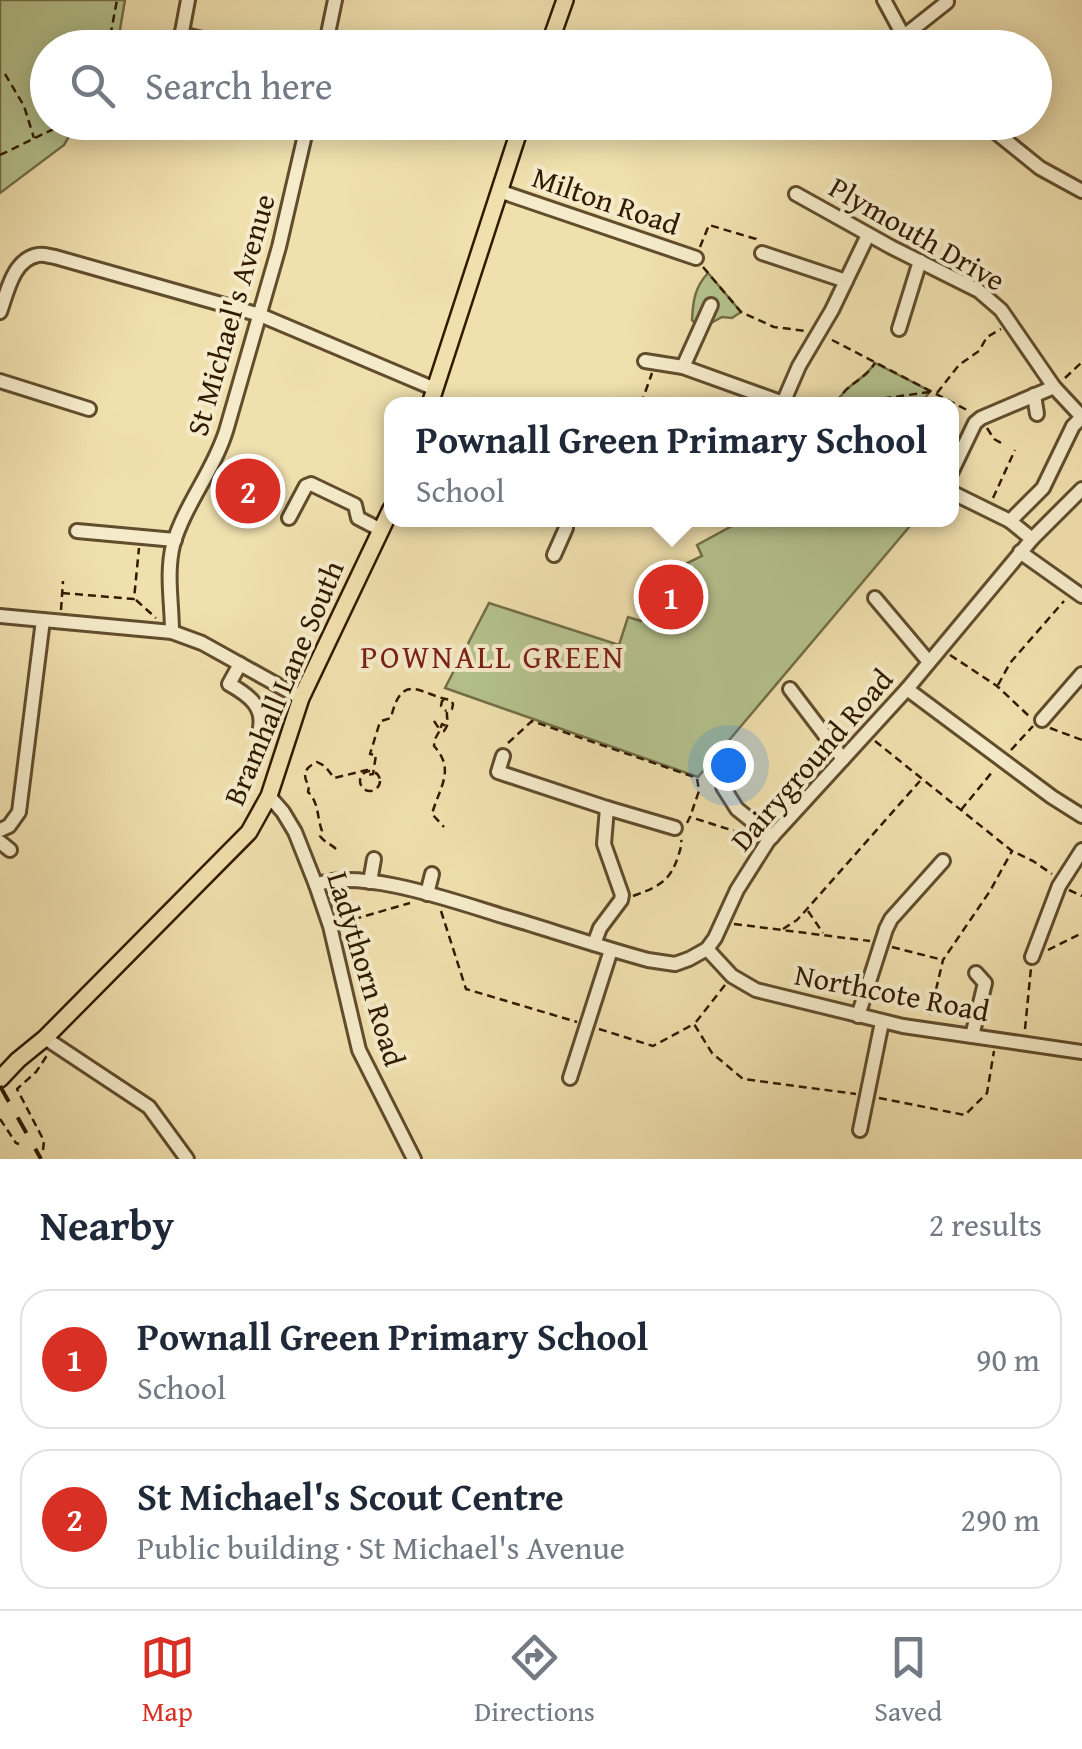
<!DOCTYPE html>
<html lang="en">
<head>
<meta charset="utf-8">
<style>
	:root { --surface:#fff; --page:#f6f6f7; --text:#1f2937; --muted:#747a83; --line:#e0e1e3; --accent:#d93025 }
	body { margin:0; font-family:"Gentium Book Plus",serif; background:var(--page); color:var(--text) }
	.you { position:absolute; left:728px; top:765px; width:35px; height:35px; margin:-25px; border:8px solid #fff; border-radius:50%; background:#1a73e8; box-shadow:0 0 0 15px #1a73e833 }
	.badge { display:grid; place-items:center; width:65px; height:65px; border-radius:50%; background:var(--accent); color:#fff; font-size:32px; font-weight:700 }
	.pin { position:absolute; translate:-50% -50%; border:5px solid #fff; box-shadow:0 2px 10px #0006 }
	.popup { position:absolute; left:384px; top:397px; width:575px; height:130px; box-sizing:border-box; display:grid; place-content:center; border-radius:20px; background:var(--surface); filter:drop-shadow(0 2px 8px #0005); font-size:32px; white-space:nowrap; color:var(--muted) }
	.popup b { font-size:38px; color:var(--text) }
	.popup::after { content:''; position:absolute; left:50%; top:100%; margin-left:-20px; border:20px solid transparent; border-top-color:var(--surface) }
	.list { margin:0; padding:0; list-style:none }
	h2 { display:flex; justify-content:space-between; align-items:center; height:130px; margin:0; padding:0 40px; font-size:42px }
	h2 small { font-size:32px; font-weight:400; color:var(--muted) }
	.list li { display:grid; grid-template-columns:65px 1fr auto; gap:30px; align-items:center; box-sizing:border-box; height:140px; margin:0 20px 20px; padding:0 20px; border:2px solid var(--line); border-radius:30px }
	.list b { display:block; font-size:38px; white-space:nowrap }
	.list p { margin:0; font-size:32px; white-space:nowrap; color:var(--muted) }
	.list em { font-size:32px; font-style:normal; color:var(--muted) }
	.icon { flex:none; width:55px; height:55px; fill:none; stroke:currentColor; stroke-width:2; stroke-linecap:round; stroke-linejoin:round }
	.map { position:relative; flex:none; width:1082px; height:1159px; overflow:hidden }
	.search { position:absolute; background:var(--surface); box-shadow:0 5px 25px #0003; left:30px; right:30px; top:30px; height:110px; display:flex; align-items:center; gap:25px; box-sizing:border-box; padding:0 35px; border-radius:55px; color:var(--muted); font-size:38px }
	.sheet { height:450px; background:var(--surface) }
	nav { display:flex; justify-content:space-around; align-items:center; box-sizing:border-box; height:140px; border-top:2px solid var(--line); background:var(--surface); font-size:28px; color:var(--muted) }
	nav a { display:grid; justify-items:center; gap:5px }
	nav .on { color:var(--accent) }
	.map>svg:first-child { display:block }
	.green { fill:#b5c38e; stroke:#736e47; stroke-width:2.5 }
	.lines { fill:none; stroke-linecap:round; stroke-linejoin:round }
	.minor-casing { stroke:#614c2c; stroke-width:18 }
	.major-casing { stroke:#311a00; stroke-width:20 }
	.path { stroke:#311a00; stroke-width:2.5; stroke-dasharray:8 5; stroke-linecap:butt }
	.minor { stroke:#f5ebca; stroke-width:12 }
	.major { stroke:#f0e0ae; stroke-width:15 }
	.rail { stroke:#311a00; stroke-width:4; stroke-dasharray:18 18; stroke-linecap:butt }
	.labels { text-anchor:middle; stroke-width:8; stroke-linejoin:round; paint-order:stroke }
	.street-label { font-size:30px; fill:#311a00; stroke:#f5ebca }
	.neighbourhood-label { font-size:32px; letter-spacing:2.5px; fill:#7a1f14; stroke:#f5ebca }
</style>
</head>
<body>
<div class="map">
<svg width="1082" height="1159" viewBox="0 0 1082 1159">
	<rect width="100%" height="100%" fill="#f0e0ae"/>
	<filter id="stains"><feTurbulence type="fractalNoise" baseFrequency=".002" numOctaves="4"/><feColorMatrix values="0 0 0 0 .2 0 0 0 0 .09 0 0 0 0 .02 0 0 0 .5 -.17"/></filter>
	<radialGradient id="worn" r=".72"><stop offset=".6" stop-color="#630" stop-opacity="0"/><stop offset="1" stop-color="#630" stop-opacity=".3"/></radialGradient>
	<g class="green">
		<path d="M 0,0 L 125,0 L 117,47 L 48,48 L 48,122 L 77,123 L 64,145 L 0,193 Z"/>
		<path d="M 708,273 L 741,312 L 732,318 L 722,317 L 700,329 L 692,320 C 693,300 695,287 708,273 Z"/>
		<path d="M 875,363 L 930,391 L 921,404 L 836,404 C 847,382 863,382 875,363 Z"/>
		<path d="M 743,520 L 915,520 L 698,777 L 445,688 L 489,603 L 619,645 L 628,617 L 641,621 L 643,618 L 670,616 L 689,583 L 679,567 L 702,556 L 697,545 Z"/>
	</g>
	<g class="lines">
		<defs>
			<g id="minor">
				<path d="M 884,0 L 910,48"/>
				<path d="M 181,34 L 241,48"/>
				<path d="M 904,36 L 947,2"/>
				<path d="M 179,48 L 188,0"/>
				<path d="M 325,48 L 335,0"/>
				<path d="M 983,122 L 1040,168 L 1082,191"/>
				<path d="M 499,191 L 696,258"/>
				<path d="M 796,194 L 891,247 L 979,291 L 1001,310 L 1054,387 L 1082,417"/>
				<path d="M 762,253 L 846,281"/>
				<path d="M 0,312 C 7,293 13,259 38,255 C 43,254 49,256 55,257 L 260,315 L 435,389"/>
				<path d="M 899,329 L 920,261"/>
				<path d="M 645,361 L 683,367 L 783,403"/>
				<path d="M 683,367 L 711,305"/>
				<path d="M 0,381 L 89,409"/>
				<path d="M 1034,395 L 1037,414"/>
				<path d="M 789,404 L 783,403 L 799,366 L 832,310 L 868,235"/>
				<path d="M 951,473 L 975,423 L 981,418 L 1054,387"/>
				<path d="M 951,492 L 1010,521"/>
				<path d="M 289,518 L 306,486 L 311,484 L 355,505 L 358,518 L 381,530"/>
				<path d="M 77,531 L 175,540"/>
				<path d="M 1032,539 L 1010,521 L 1043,488 L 1073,426 L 1082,417"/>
				<path d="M 1020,552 L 1082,596"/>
				<path d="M 554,555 L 566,528 L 566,520"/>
				<path d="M 875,598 L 929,662"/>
				<path d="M 0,616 L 172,632 L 202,643 L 301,698"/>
				<path d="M 172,632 C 172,603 166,574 173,545 C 185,504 213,472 226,431 L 279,247 L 308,122"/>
				<path d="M 240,664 L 229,684 C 249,695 266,708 259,732"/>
				<path d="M 790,689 L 843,759"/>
				<path d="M 907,689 L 1052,797 L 1082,816"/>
				<path d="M 1042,720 L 1082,674"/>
				<path d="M 503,756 L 498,772 L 607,808"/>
				<path d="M 723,787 L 737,809 L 772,837"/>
				<path d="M 269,796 L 283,812 L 295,832 L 316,885 L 330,926 L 359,1050 L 414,1159"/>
				<path d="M 0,830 L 9,826 L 19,812 L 43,620"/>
				<path d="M 0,842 L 10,850"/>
				<path d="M 370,882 L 374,859"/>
				<path d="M 316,885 C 361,867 459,903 506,917 C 553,931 600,947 648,960 L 675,964 L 689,959 L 707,949 L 715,938 L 737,890 L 768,841 L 907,689 L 1032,539 L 1082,489"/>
				<path d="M 427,894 L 432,874"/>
				<path d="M 594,944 L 600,928 L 621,900 L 622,895 L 604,844 L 607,808 L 675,828"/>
				<path d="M 707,949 L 732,976 L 756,990 L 903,1026 L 1082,1052"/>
				<path d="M 1032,957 L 1059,886 L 1082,850"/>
				<path d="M 858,1016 L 886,929 L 891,919 L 943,861"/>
				<path d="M 972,1036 L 985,983 L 976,973"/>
				<path d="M 45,1038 L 149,1107 L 187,1159"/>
				<path d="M 570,1078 L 611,950"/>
				<path d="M 860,1130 L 882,1022"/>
			</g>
			<g id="major">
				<path d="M 548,48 L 565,0"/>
				<path d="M 430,404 L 522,122"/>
				<path d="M 0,1079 L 18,1060 L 45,1038 L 249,832 L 269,796 L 301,698 L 391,509"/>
			</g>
		</defs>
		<use href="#minor" class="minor-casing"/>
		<use href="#major" class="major-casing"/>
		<g class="path">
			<path d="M 108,48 L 117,0"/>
			<path d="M 5,74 L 24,106 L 34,138"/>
			<path d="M 0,155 L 68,122"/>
			<path d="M 700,247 L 709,225 L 756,239 L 757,242"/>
			<path d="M 703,267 L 741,312 L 774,327 L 806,331"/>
			<path d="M 832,340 L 967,410"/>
			<path d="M 1065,378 L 1082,362"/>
			<path d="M 937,393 L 959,365 L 979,351 L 987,337 L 1001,329"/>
			<path d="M 641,404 L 652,373"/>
			<path d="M 836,404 C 847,382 863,382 875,363"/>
			<path d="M 858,404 L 872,400 L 930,392"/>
			<path d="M 921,404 L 929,393"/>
			<path d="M 987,428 L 994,439 L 1003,444"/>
			<path d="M 993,498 L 1015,450"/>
			<path d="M 62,593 L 134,599 L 139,548"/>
			<path d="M 136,600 L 156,618"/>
			<path d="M 61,610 L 63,581"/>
			<path d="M 950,655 L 997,686 L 1030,717"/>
			<path d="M 998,685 L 1010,663 L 1064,601"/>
			<path d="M 444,700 L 442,701 L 441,706 L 446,711"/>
			<path d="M 434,721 L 440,730 L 442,724 L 446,726"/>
			<path d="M 1050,728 L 1082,740"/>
			<path d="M 875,741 L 1012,851 L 1033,861 L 1052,874"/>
			<path d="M 508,743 L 532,721 L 697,778 L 699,791 L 690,817"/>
			<path d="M 1011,750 L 1033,726"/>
			<circle cx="370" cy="781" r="10"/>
			<path d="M 961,810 L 993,771"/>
			<path d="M 687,823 L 690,817 L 747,835"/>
			<path d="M 336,849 C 331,844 324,842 320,836 L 322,831 C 317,818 319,802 308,792 L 309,786 C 302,775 304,768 317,762 L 325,766 L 334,778 L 367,770 L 368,775 L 373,774 L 376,755 L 370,754 L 379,725 L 381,721 L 391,718 C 402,669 422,696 451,700 L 453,704 L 452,709 L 447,712 C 446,721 451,721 444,731 L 440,730 L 435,739 L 434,746 C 456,770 439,788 432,814 L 444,827"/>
			<path d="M 1069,890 L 1082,896"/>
			<path d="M 633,896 C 667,884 673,877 682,843 L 681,840"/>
			<path d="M 441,911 L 466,989 L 577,1022"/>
			<path d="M 808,911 L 823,933"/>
			<path d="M 341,923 L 410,903"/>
			<path d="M 734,924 L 870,941"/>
			<path d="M 783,929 L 797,920 L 807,909 L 920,781"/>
			<path d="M 892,947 L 943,960"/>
			<path d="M 1048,950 L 1082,933"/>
			<path d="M 930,1015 L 943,960 L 990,891 L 1012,851"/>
			<path d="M 696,1022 L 725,985"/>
			<path d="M 599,1029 L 653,1046 L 694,1024 L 712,1053 L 743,1079 L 856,1094"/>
			<path d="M 1025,1029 L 1031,968"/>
			<path d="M 879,1098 L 965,1115 L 987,1093 L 994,1051"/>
			<path d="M 0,1119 L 16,1143 L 19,1144"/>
			<path d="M 43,1150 L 44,1141 L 17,1089 L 36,1072 L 48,1054"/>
		</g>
		<use href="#minor" class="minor"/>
		<use href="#major" class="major"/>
		<path class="rail" d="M 0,1086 L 41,1159"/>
	</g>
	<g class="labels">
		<g class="street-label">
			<text transform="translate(606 201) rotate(19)" y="10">Milton Road</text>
			<text transform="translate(917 234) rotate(30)" y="10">Plymouth Drive</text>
			<text transform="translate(231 315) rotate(-74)" y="10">St Michael's Avenue</text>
			<text transform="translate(284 683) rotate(-67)" y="10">Bramhall Lane South</text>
			<text transform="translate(812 760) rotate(-49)" y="10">Dairyground Road</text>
			<text transform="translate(366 969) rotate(73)" y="10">Ladythorn Road</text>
			<text transform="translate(892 993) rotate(11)" y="10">Northcote Road</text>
		</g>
		<g class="neighbourhood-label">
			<text x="493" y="668">POWNALL GREEN</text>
		</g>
	</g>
	<rect width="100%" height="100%" filter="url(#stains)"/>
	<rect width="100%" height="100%" fill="url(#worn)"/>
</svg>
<div class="you"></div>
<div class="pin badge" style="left:671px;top:597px">1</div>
<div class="popup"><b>Pownall Green Primary School</b>School</div>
<div class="pin badge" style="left:248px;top:491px">2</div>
<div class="search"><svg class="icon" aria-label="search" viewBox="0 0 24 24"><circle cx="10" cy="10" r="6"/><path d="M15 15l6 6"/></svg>Search here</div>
</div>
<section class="sheet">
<h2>Nearby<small>2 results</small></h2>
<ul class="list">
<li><span class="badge">1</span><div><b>Pownall Green Primary School</b><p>School</p></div><em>90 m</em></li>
<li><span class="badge">2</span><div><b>St Michael's Scout Centre</b><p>Public building · St Michael's Avenue</p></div><em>290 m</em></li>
</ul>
</section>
<nav>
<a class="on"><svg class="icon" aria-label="map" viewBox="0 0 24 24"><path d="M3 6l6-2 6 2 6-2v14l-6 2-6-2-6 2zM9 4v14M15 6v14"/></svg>Map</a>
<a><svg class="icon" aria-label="directions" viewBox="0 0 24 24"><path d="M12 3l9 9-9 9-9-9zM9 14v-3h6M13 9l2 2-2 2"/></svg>Directions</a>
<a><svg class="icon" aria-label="saved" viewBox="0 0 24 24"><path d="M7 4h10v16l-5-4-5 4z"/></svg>Saved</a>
</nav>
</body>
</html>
